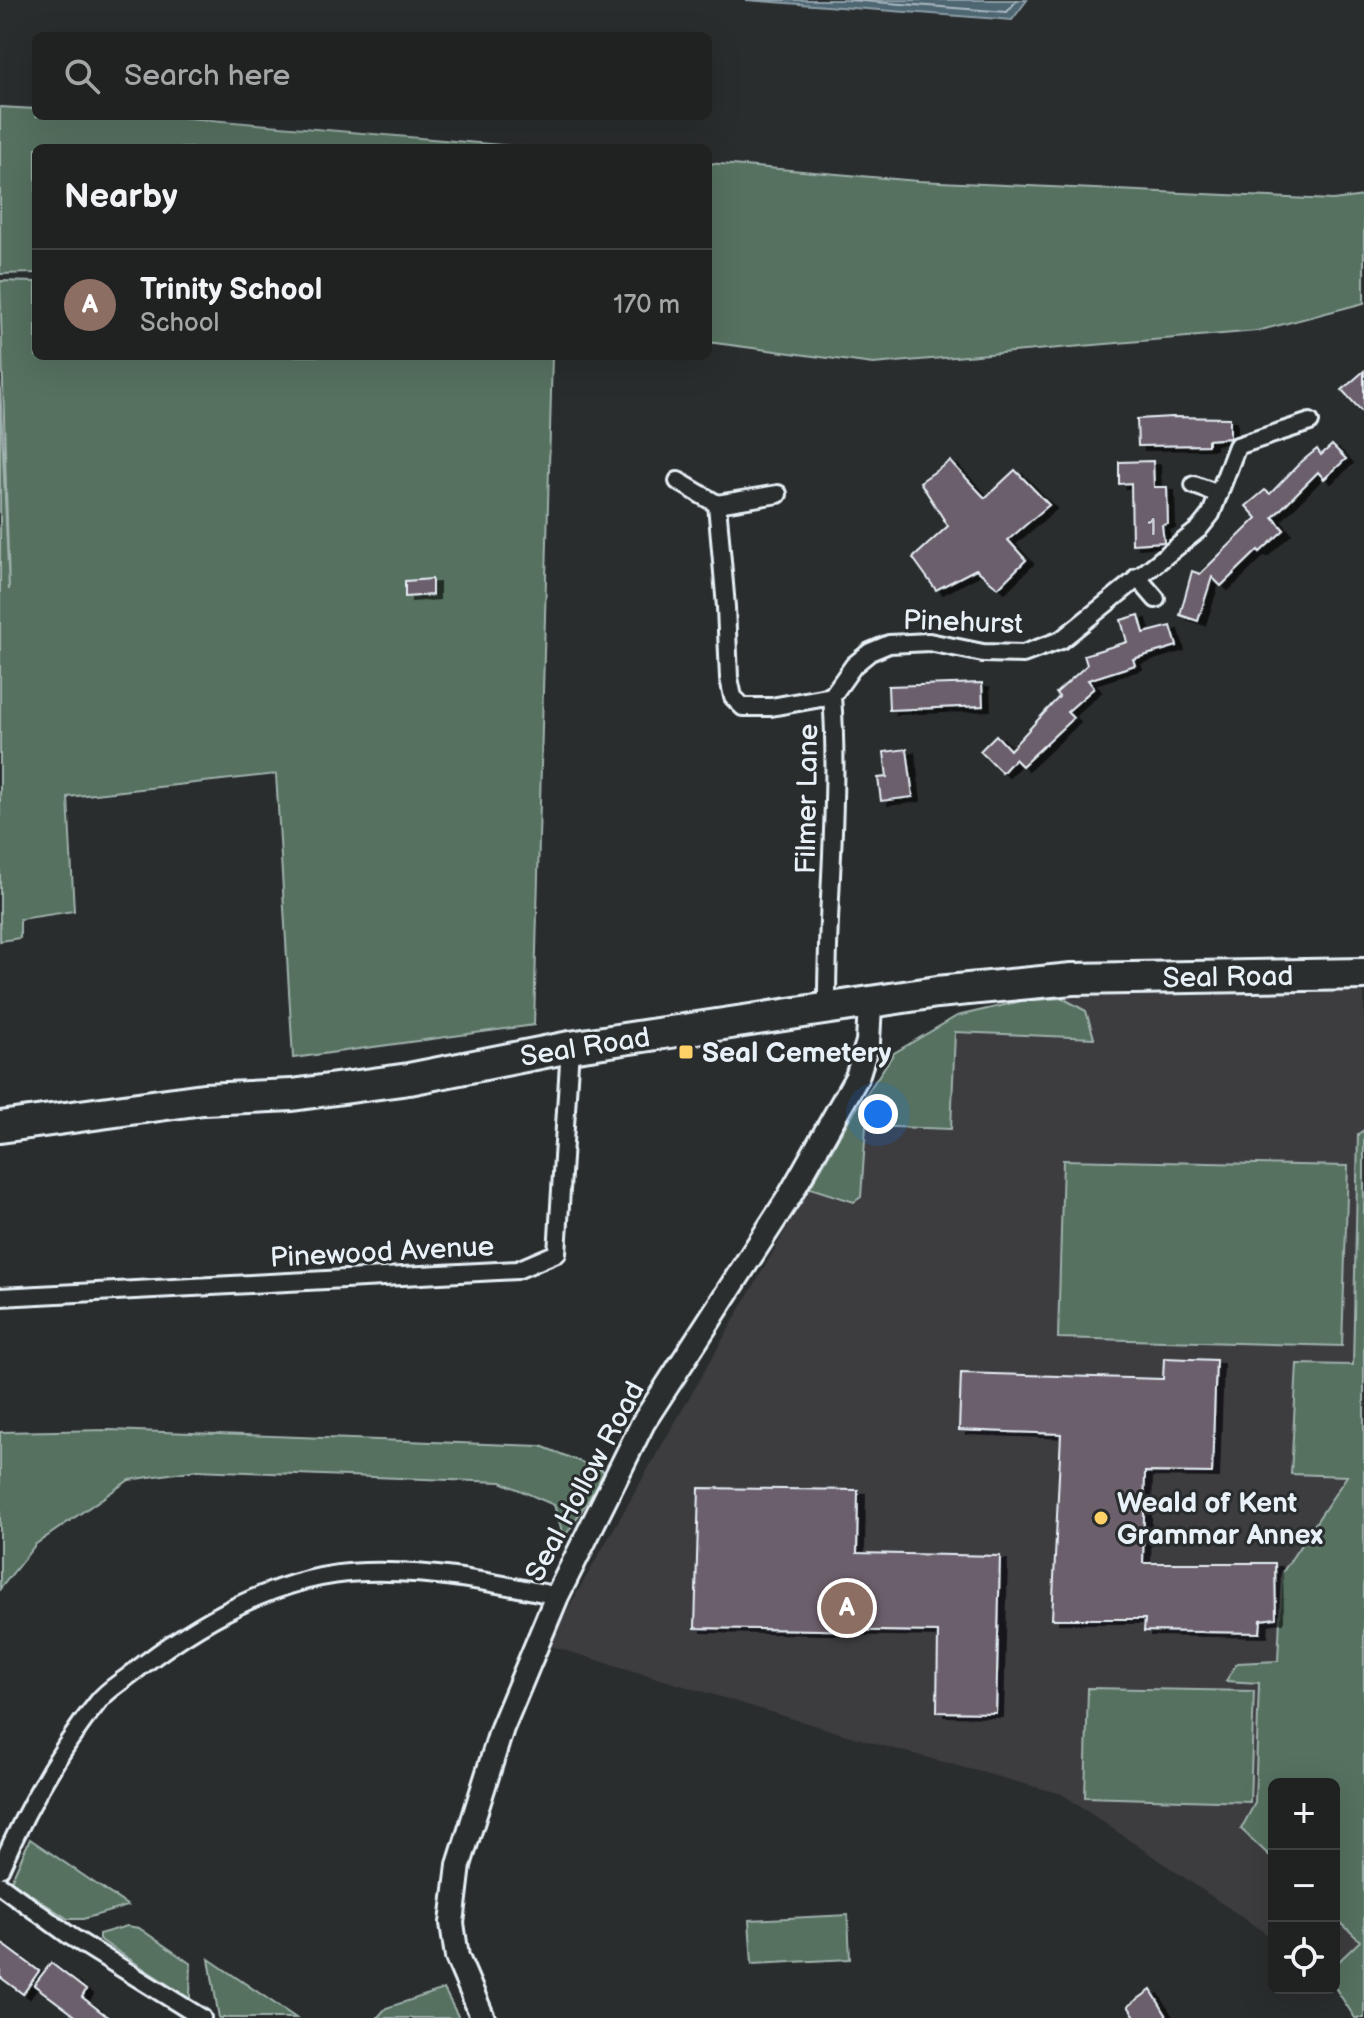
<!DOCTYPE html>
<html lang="en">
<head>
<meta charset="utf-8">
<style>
	:root { --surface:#202222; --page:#2d2f2f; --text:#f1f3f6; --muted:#a2a4a5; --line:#3d3f40; --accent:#ea580c }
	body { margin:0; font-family:"Balsamiq Sans",sans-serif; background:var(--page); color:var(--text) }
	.controls { position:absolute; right:24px; bottom:24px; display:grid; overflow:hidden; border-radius:12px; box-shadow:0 8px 32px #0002 }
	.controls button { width:72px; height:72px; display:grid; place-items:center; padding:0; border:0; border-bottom:2px solid var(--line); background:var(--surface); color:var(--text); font:40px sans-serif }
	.you { position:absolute; left:878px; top:1114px; width:28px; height:28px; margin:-20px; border:6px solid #fff; border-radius:50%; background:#1a73e8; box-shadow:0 0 0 12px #1a73e833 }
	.badge { display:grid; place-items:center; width:52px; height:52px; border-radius:50%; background:var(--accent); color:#fff; font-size:26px; font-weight:700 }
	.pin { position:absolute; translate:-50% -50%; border:4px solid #fff; box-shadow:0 2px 8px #0006 }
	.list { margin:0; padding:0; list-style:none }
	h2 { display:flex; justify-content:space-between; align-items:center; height:104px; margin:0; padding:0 32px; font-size:34px }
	h2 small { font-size:26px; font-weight:400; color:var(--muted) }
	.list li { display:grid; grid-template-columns:52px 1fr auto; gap:24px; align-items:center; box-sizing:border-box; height:112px; padding:0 32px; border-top:2px solid var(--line) }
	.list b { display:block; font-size:30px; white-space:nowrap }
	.list p { margin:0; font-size:26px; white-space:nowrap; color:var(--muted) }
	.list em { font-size:26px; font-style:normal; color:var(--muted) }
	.icon { flex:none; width:44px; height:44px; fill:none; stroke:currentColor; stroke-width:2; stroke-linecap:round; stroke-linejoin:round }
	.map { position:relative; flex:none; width:1364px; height:2018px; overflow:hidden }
	.search { position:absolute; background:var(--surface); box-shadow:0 8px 32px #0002; left:32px; top:32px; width:680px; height:88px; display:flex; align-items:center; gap:20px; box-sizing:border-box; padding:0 28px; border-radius:12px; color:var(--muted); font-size:30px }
	.panel { position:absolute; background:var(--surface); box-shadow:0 8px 32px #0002; left:32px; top:144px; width:680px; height:216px; border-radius:12px }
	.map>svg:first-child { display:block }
	.built { fill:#3e3c41 }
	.green { fill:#567160; stroke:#9fb1ac; stroke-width:2 }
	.water { fill:#4e6672; stroke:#8c9ea8; stroke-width:2 }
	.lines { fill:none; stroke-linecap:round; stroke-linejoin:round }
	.shore { stroke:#aab9c2; stroke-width:2 }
	.building { fill:#6c5f6c; stroke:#e8f1f8; stroke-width:2; filter:url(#shadow) }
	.street-casing { stroke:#e8f1f8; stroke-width:22 }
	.secondary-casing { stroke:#e8f1f8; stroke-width:28 }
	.highway-casing { stroke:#e8f1f8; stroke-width:36 }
	.street { stroke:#2a2d2e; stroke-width:16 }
	.secondary { stroke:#2a2d2e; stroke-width:22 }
	.highway { stroke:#2a2d2e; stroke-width:30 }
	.poi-dot { fill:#ffd166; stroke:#2a2d2e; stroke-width:3 }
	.labels { text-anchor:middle; stroke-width:6; stroke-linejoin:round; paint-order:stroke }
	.number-label { font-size:24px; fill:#c9ccd5 }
	.street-label { font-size:28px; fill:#e8f1f8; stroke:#2a2d2e }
	.poi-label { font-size:28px; font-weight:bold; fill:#e8f1f8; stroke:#2a2d2e; text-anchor:start }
</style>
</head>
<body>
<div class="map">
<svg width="1364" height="2018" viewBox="0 0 1364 2018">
	<defs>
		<filter id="shadow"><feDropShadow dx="7" dy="4" stdDeviation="0" flood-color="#0009"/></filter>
	</defs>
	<rect width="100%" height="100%" fill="#2a2d2e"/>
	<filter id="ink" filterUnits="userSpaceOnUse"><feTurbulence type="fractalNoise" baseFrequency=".0125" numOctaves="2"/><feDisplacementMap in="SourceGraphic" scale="16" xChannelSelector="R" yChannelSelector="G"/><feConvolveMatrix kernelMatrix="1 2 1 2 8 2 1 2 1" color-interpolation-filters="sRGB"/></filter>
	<g filter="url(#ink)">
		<path class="built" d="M 1364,991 L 1364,2018 L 1355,2018 L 1334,1986 L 1334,1784 L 1274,1784 L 1274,1939 L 1062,1794 L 880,1745 L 547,1645 L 849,1120 L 894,1053 L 957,1016 L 1022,1001 L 1081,997 Z"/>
		<g class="green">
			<path d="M 0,107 L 36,109 L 36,116 L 165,116 L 535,148 L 36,148 L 36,273 L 0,274 Z"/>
			<path d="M 708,163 L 918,181 L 1333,200 L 1364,196 L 1364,303 L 1257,331 L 873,364 L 708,342 Z"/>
			<path d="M 0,281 L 36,282 L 36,356 L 552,356 L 534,1025 L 293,1058 L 276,774 L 68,797 L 74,911 L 20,919 L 20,938 L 0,941 L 0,383 L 9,590 Z"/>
			<path d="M 1062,998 L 1086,1011 L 1094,1038 L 955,1032 L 951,1129 L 866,1126 L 861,1197 L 854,1202 L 810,1188 L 849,1120 L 894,1053 L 957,1016 L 1022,1001 Z"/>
			<path d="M 1364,1130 L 1364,2018 L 1355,2018 L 1334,1986 L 1334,1966 L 1360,1941 L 1334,1916 L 1334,1784 L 1274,1784 L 1274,1860 L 1241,1829 L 1255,1803 L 1259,1683 L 1226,1681 L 1237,1663 L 1278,1661 L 1282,1573 L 1347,1476 L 1291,1474 L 1297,1364 L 1353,1365 L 1358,1134 Z"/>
			<path d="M 1063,1160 L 1348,1166 L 1342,1346 L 1058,1338 Z"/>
			<path d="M 110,1430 L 541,1446 L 606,1472 L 564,1538 L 554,1505 L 501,1482 L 197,1470 L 129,1480 L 36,1544 L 0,1589 L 0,1432 Z"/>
			<path d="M 1088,1688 L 1254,1691 L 1250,1802 L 1085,1797 Z"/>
			<path d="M 30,1839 L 128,1906 L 83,1919 L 68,1919 L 11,1881 Z"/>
			<path d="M 848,1915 L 850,1959 L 752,1964 L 749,1920 Z"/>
			<path d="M 127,1926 L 139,1928 L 191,1964 L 190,1999 L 99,1939 L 99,1934 Z"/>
			<path d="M 209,1959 L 296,2018 L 219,2018 Z"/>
			<path d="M 444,1989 L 459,2018 L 377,2018 L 386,2008 Z"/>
		</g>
		<path class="water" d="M 746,0 L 1027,0 L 1012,20 Z"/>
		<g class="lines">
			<path class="shore" d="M 849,0 L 1007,12 L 1017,0"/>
		</g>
		<g class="building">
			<path d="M 1364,371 L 1364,414 L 1342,390 Z"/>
			<path d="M 1172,417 L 1230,418 L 1230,438 L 1208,440 L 1208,445 L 1138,446 L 1137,419 Z"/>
			<path d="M 1332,445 L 1346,459 L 1324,479 L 1318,472 L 1273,517 L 1284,530 L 1260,552 L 1258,550 L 1221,586 L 1212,577 L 1198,621 L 1180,615 L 1192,571 L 1200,574 L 1257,518 L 1246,506 L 1265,490 L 1270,494 L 1300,463 L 1317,449 L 1321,455 Z"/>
			<path d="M 950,461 L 985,498 L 1015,470 L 1049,505 L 1008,540 L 1026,560 L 998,588 L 976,569 L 936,590 L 913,558 L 948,526 L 920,482 Z"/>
			<path d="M 1153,461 L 1154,487 L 1167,487 L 1168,524 L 1162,525 L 1164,542 L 1132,544 L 1131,483 L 1119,484 L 1119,462 Z"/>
			<path d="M 432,579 L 432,595 L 405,597 L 405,581 Z"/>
			<path d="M 1139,615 L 1144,633 L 1171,626 L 1177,646 L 1133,659 L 1135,665 L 1088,680 L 1094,688 L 1067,712 L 1073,718 L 1022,766 L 1015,759 L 1002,773 L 980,751 L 996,735 L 1010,750 L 1059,697 L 1056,693 L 1087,665 L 1084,655 L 1127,642 L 1121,620 Z"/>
			<path d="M 982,683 L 983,706 L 889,710 L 888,686 Z"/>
			<path d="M 907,749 L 913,797 L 881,801 L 878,778 L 887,777 L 884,752 Z"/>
			<path d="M 1164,1358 L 1216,1360 L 1212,1473 L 1145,1472 L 1143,1563 L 1275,1563 L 1276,1618 L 1261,1620 L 1260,1633 L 1144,1631 L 1145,1619 L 1052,1619 L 1061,1434 L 959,1430 L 961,1373 L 1163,1379 Z"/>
			<path d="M 699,1488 L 858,1490 L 857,1553 L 1000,1556 L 996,1713 L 937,1712 L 938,1632 L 695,1628 Z"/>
			<path d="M 0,1942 L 39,1971 L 23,1994 L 0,1977 Z"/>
			<path d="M 51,1963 L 86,1990 L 82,1997 L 109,2018 L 78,2018 L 34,1985 Z"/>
			<path d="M 1151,1990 L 1168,2018 L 1136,2018 L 1128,2006 Z"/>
		</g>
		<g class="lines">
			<defs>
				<g id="street">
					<path d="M 678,481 L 717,504 L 778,494"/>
					<path d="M 1194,485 L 1219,494"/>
					<path d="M 717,504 L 726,607 L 729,678 L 733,697 L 743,707 L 771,707 L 832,696 C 840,800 826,905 827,1010"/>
					<path d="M 1137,577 L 1156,599"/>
					<path d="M 832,696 L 854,665 L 870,652 L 889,644 L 929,642 L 983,653 L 1023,654 L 1061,640 L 1199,529 L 1211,514 L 1237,446 L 1310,422"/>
					<path d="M 0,1297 L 517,1270 L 557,1253 L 570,1047"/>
					<path d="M 0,1869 C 26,1810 57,1752 98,1702 C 106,1691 120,1683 130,1675 C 195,1623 279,1574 365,1572 C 430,1570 493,1582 557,1596"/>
					<path d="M 0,1885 L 70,1936 L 202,2018"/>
				</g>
				<path id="secondary" d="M 483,2018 L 457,1957 L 452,1923 L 459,1865 L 502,1728 L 557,1596 L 643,1423 L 789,1197 L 857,1077 L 868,1042 L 870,1004"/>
				<path id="highway" d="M 0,1127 L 203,1099 L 292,1095 L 409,1079 L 570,1047 L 937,992 L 1072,979 L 1364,974"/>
			</defs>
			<use href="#street" class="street-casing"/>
			<use href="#secondary" class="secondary-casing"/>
			<use href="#highway" class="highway-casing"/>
			<use href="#street" class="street"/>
			<use href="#secondary" class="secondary"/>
			<use href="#highway" class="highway"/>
		</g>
	</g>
	<g class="poi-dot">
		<rect x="678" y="1044" width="16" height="16" rx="4"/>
		<circle cx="1101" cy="1518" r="8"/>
	</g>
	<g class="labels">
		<g class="number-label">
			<text x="1152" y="535">1</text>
		</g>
		<g class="street-label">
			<text transform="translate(963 621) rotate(2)" y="10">Pinehurst</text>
			<text transform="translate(806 799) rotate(-89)" y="10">Filmer Lane</text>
			<text transform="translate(1228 976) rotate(-1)" y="10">Seal Road</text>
			<text transform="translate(585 1046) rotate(-9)" y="10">Seal Road</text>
			<text transform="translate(382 1251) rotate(-3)" y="10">Pinewood Avenue</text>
			<text transform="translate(584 1481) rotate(-62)" y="10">Seal Hollow Road</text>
		</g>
		<g class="poi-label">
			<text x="702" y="1062">Seal Cemetery</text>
			<text x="1117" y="1512">Weald of Kent<tspan x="1117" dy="32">Grammar Annex</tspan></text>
		</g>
	</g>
</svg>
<div class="controls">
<button>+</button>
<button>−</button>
<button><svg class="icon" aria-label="locate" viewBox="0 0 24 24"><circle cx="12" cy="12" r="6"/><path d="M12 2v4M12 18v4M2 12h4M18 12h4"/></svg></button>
</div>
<div class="you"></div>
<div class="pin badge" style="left:847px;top:1608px;background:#8d6e63">A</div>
<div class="search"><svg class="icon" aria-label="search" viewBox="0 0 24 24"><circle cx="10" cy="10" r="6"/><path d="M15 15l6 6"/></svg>Search here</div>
<section class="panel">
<h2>Nearby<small></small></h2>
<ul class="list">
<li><span class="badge" style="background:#8d6e63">A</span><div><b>Trinity School</b><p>School</p></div><em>170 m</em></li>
</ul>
</section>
</div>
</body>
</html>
